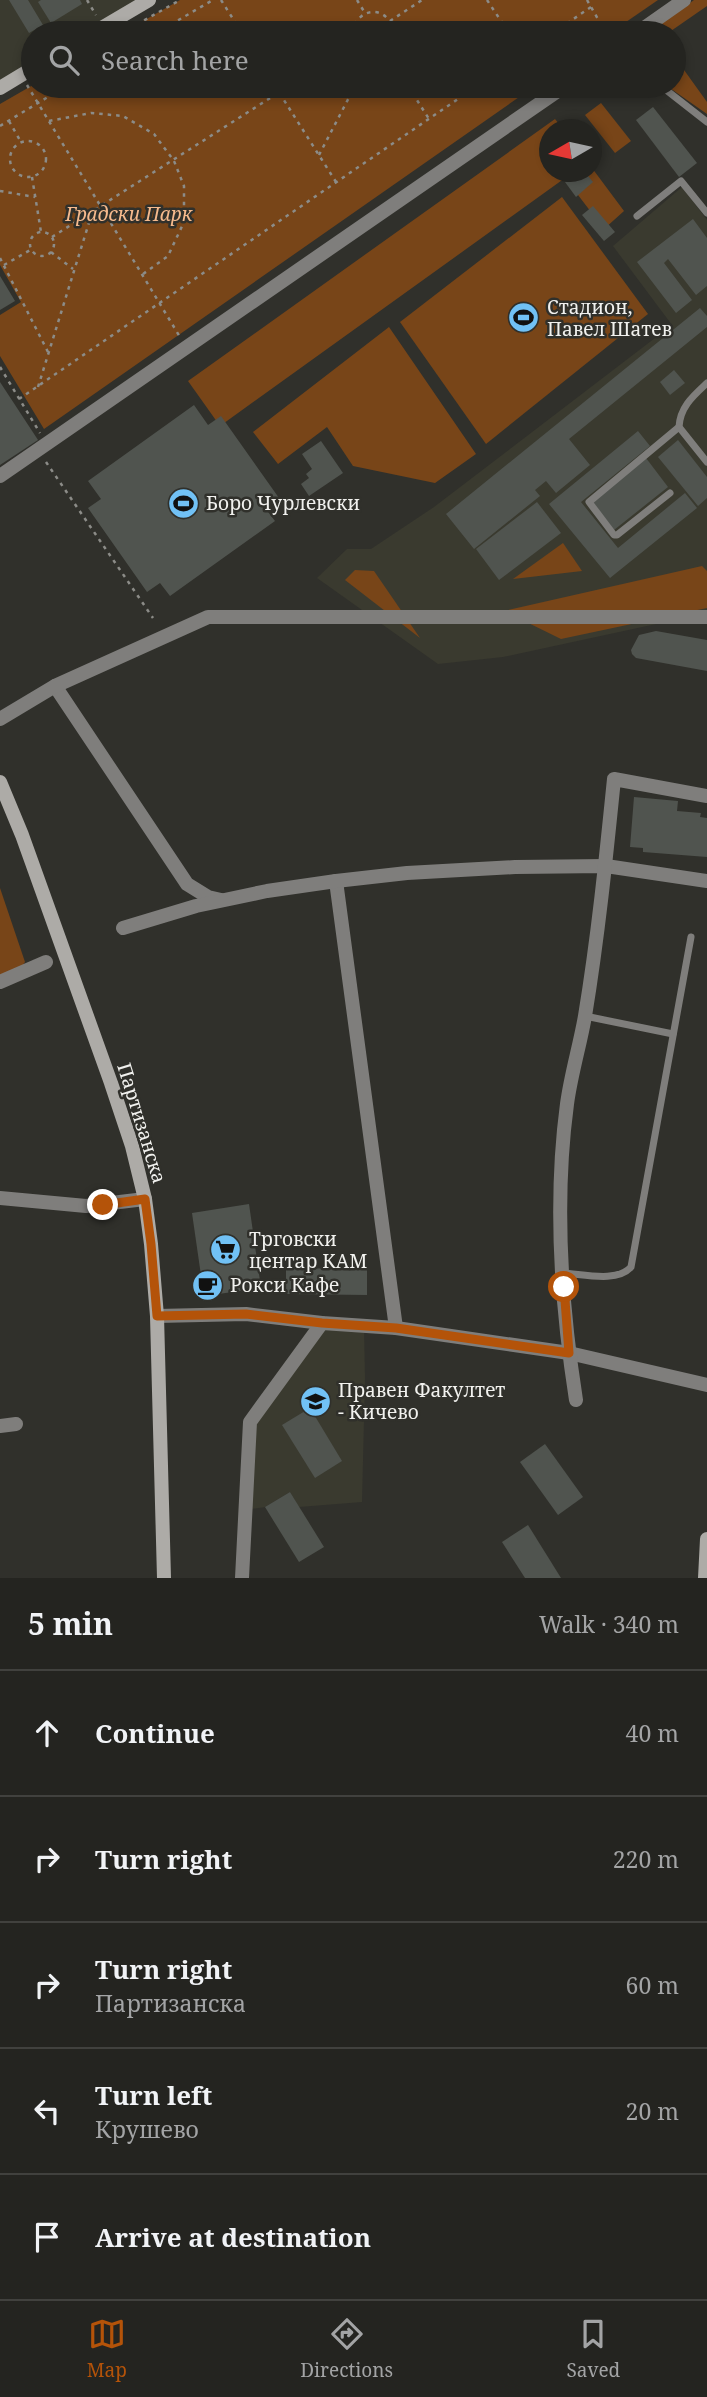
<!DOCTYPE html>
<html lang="en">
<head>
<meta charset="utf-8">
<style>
	:root { --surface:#242420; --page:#30302d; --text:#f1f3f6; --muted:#a3a4a5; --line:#41413e; --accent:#b45309 }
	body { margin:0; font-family:"Noto Serif",serif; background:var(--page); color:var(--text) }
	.compass { position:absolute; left:539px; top:119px; width:63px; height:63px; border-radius:50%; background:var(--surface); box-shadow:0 4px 10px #0003; rotate:261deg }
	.stop { position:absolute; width:21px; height:21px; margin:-16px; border:5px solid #b45309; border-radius:50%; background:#fff }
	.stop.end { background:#b45309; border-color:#fff; box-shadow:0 2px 7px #0008 }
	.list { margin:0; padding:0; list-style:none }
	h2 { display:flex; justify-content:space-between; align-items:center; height:91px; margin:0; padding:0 28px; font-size:30px }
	h2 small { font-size:23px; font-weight:400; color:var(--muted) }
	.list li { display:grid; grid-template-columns:46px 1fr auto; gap:21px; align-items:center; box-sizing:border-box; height:126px; padding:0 28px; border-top:2px solid var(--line) }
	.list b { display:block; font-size:26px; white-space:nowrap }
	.list p { margin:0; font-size:23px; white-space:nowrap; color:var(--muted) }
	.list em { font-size:23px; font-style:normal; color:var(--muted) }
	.icon { flex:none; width:38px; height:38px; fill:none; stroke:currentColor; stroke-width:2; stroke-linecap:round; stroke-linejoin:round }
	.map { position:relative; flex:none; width:707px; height:1578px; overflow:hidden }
	.search { position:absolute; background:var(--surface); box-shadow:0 4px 10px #0003; left:21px; right:21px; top:21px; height:77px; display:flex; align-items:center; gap:18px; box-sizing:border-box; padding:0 24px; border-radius:38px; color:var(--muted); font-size:26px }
	.sheet { height:721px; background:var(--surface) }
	nav { display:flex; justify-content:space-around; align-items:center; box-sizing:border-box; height:98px; border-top:2px solid var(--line); background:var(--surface); font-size:19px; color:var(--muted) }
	nav a { display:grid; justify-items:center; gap:4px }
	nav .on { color:var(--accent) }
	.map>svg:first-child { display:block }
	.built { fill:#3a3a2f }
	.green { fill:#784518 }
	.building { fill:#50544f }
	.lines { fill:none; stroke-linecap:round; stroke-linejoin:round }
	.path { stroke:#8c8c88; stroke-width:2.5; stroke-dasharray:3.5 5; stroke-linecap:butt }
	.lane { stroke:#7f7e7c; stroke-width:7 }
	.street { stroke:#7f7e7c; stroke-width:14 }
	.secondary { stroke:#adaba7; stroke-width:14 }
	.route { stroke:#b45309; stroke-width:9 }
	.labels { text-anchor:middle; stroke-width:5; stroke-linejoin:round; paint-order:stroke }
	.park-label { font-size:19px; font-style:italic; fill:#f6ba8d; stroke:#30302b }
	.poi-label { font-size:19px; fill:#f1f1ee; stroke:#30302b; text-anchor:start }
	.street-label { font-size:19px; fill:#f1f1ee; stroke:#30302b }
</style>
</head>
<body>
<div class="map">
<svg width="707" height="1578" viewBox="0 0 707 1578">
	<rect width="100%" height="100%" fill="#30302b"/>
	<g class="built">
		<path d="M 0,0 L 135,0 L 139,6 L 93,33 L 33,33 L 33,68 L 0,88 Z"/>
		<path d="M 682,187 L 707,220 L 707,613 L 503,657 L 438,664 L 317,578 L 347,549 L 371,549 L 434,507 L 672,325 L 613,246 Z"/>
		<path d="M 322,1323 L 364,1326 L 365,1379 L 362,1502 L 299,1507 L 290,1492 L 265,1507 L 245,1510 L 250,1422 Z"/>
	</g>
	<g class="green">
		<path d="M 180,0 L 658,0 L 610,33 L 122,33 Z"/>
		<path d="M 694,0 L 707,0 L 707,6 L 668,33 L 648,33 Z"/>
		<path d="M 674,56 L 707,102 L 707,114 L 667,86 L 674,86 Z"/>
		<path d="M 33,85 L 33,86 L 535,86 L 44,429 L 0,356 L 0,315 L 21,302 L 0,265 L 0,104 Z"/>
		<path d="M 601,103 L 631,141 L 615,153 L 585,115 Z"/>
		<path d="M 555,119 L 563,129 L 550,130 L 550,172 L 592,172 L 592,168 L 624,211 L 604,229 L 565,178 L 220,426 L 188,381 Z"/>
		<path d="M 562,197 L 648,314 L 486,444 L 400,322 Z"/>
		<path d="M 389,327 L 476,454 L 435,483 L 353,466 L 327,427 L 278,464 L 253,432 Z"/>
		<path d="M 563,543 L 582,571 L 513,579 Z"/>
		<path d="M 702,566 L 707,571 L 707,608 L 561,639 L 504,611 Z"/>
		<path d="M 355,570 L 374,571 L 420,638 L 345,580 Z"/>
		<path d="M 0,888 L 25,962 L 22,966 L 0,975 Z"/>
	</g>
	<g class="building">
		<path d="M 9,0 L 28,0 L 43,25 L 29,33 Z"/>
		<path d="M 41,0 L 80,0 L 82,4 L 51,23 L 38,2 Z"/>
		<path d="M 653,107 L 697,163 L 679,177 L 636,120 Z"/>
		<path d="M 578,172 L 585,172 L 593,182 L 576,197 L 565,182 Z"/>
		<path d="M 593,206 L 615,232 L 604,241 L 582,215 Z"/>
		<path d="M 693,219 L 707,238 L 707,286 L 696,295 L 668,259 L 664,263 L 692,300 L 676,313 L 637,262 Z"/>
		<path d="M 0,276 L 15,301 L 0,310 Z"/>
		<path d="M 700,308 L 707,316 L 707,327 L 569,439 L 590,465 L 556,493 L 546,481 L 535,490 L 540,496 L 474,549 L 446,514 Z"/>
		<path d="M 674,370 L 685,383 L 670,395 L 660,382 Z"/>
		<path d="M 0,382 L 38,440 L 0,465 Z"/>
		<path d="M 194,405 L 208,425 L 221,416 L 279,498 L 265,508 L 275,521 L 170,596 L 160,583 L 147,592 L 88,508 L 101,499 L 88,481 Z"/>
		<path d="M 638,431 L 650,446 L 581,502 L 618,548 L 685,493 L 697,508 L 610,578 L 549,504 Z"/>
		<path d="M 678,440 L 707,477 L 707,498 L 698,506 L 658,457 Z"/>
		<path d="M 321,441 L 343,473 L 309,496 L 301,484 L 309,478 L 306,474 L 312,469 L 302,454 Z"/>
		<path d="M 646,458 L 668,487 L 614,530 L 592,501 Z"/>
		<path d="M 537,502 L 561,533 L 499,580 L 476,549 Z"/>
		<path d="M 656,631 L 707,640 L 707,671 L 636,658 L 632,654 L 631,650 L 639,635 Z"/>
		<path d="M 634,797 L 678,801 L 677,811 L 701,813 L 700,817 L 707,818 L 707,857 L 643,852 L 643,848 L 630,847 Z"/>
		<path d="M 249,1204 L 261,1288 L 204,1296 L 192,1213 Z"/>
		<path d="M 286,1268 L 367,1269 L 367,1295 L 286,1294 Z"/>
		<path d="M 310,1408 L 342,1461 L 315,1478 L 282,1425 Z"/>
		<path d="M 545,1444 L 583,1497 L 558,1515 L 520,1462 Z"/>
		<path d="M 290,1492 L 324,1547 L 299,1562 L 265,1507 Z"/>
		<path d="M 528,1525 L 561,1578 L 525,1578 L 502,1542 Z"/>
	</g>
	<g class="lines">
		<g class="path">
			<path d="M 87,0 L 96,15"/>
			<path d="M 221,0 L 242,33"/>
			<path d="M 357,0 L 365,13"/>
			<path d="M 487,0 L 509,33"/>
			<path d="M 587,0 L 606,33"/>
			<path d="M 390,21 L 422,0"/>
			<path d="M 122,33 L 180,0"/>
			<path d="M 156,33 L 213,0"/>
			<path d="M 353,33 C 356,5 391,5 393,33"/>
			<path d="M 409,33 L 506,29"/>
			<path d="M 553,33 L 591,7"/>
			<path d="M 27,85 L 180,337"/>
			<path d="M 275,86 L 336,182"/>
			<path d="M 408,86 L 429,119"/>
			<path d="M 9,121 L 21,142"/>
			<path d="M 49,121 L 91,113 L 123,116 L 154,134 L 174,161 L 184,186 L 184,222 L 168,256 L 143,274"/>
			<path d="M 0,126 L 66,86"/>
			<circle cx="28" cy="159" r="18"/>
			<path d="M 319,155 L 355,86"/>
			<path d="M 32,177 L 41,232"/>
			<path d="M 0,191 L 35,197"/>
			<circle cx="42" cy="244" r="12"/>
			<path d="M 52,237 L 289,86"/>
			<path d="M 51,252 L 73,269"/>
			<path d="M 0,258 L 48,352"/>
			<path d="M 4,265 L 32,249"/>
			<path d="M 0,367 L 40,433"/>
			<path d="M 38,387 L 92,213"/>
			<path d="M 19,399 L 477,86"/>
			<path d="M 46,462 L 153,618"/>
		</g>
		<g class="lane">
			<path d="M 661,86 L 707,122"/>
			<path d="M 637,216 L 681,181 L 707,213"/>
			<path d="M 707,383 C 693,396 680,407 679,427 L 707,462"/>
			<path d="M 670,493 L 617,535 L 614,535 L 589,502 L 679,427"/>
			<path d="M 585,1016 L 673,1034"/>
			<path d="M 563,1273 C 583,1274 617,1283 631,1267 L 691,937"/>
		</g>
		<g class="street">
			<path d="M 637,33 L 684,0"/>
			<path d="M 0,476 L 565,86"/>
			<path d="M 55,686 L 187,884 L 208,897 L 221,900"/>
			<path d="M 0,719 L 55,686 L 208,617 L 707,617"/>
			<path d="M 336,881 L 396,1328"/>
			<path d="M 123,928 L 196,906 L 267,891 L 336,881 L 407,873 L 515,867 L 606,866 L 707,881"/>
			<path d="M 0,982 L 46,962"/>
			<path d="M 0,1198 L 86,1206 L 145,1199"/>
			<path d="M 157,1316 L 246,1314 L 322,1323 L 396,1328 L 569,1353 L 707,1385"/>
			<path d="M 576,1400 C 561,1304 554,1201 567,1104 C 571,1074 580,1045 585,1016 C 598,937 606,858 614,779 L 707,796"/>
			<path d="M 0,1426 L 16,1424"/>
			<path d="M 242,1578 L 250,1422 L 322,1323"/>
		</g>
		<g class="secondary">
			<path d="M 93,33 L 149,0"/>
			<path d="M 0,88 L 33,68"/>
			<path d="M 0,782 L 22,835 L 111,1083 L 132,1146 L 145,1199 L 151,1244 L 157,1316 L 164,1578"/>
			<path d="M 705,1578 L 707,1539"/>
		</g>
	</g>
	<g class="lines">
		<path class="route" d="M 103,1205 L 145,1199 L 151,1244 L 157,1316 L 246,1314 L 322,1323 L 396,1328 L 569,1353 L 564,1287"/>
	</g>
	<defs>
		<symbol id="stadium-disc" viewBox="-11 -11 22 22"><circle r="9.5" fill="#71c1f5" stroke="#30302b"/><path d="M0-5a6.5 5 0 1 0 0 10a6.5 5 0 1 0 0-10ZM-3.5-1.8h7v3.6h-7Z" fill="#111"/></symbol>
		<symbol id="supermarket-disc" viewBox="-11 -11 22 22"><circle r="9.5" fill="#71c1f5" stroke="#30302b"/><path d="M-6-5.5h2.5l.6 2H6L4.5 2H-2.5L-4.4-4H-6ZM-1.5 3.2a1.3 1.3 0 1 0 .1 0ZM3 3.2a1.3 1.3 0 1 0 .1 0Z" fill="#111"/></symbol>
		<symbol id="cafe-disc" viewBox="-11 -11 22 22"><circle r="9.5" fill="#71c1f5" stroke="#30302b"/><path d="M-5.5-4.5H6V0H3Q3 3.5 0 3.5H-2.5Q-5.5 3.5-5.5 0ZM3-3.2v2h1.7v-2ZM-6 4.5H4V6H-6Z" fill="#111"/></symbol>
		<symbol id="university-disc" viewBox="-11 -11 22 22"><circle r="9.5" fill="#71c1f5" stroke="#30302b"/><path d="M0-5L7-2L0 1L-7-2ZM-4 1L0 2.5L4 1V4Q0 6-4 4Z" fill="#111"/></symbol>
	</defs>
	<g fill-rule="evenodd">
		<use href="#stadium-disc" x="506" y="300" width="35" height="35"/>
		<use href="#stadium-disc" x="166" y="486" width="35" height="35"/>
		<use href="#supermarket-disc" x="208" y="1232" width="35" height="35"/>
		<use href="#cafe-disc" x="190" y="1268" width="35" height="35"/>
		<use href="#university-disc" x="298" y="1384" width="35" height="35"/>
	</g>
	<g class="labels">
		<g class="park-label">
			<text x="129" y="221">Градски Парк</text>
		</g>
		<g class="poi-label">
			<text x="547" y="314">Стадион,<tspan x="547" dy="22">Павел Шатев</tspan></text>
			<text x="206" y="510">Боро Чурлевски</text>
			<text x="249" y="1246">Трговски<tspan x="249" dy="22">центар КАМ</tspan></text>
			<text x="230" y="1292">Рокси Кафе</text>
			<text x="338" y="1397">Правен Факултет<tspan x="338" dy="22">- Кичево</tspan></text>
		</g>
		<g class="street-label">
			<text transform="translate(142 1123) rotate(73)" y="7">Партизанска</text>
		</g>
	</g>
</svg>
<svg class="compass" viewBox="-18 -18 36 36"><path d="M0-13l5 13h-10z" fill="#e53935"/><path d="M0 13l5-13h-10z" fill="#a3a4a5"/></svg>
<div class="stop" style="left:564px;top:1287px"></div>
<div class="stop end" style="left:103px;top:1205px"></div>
<div class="search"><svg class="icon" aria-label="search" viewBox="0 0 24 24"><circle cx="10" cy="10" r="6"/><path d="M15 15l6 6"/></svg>Search here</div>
</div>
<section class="sheet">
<h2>5 min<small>Walk · 340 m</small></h2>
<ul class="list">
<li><svg class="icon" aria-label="ahead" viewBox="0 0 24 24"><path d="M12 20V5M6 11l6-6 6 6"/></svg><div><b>Continue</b></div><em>40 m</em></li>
<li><svg class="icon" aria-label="right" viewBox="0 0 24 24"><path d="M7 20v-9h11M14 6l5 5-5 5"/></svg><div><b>Turn right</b></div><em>220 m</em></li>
<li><svg class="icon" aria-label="right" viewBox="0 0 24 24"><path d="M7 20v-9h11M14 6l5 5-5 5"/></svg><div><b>Turn right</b><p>Партизанска</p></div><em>60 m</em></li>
<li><svg class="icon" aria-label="left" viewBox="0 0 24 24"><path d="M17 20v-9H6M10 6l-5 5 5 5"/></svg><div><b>Turn left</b><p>Крушево</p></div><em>20 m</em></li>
<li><svg class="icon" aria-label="arrive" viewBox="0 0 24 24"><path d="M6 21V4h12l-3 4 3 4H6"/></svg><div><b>Arrive at destination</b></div></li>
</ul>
</section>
<nav>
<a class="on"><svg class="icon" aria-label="map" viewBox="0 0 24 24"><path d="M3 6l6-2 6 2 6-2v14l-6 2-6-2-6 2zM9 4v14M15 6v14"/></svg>Map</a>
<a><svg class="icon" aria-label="directions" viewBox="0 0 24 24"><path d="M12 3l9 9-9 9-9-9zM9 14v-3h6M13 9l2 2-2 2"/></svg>Directions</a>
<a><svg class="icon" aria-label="saved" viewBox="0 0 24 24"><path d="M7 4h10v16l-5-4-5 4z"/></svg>Saved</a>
</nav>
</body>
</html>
